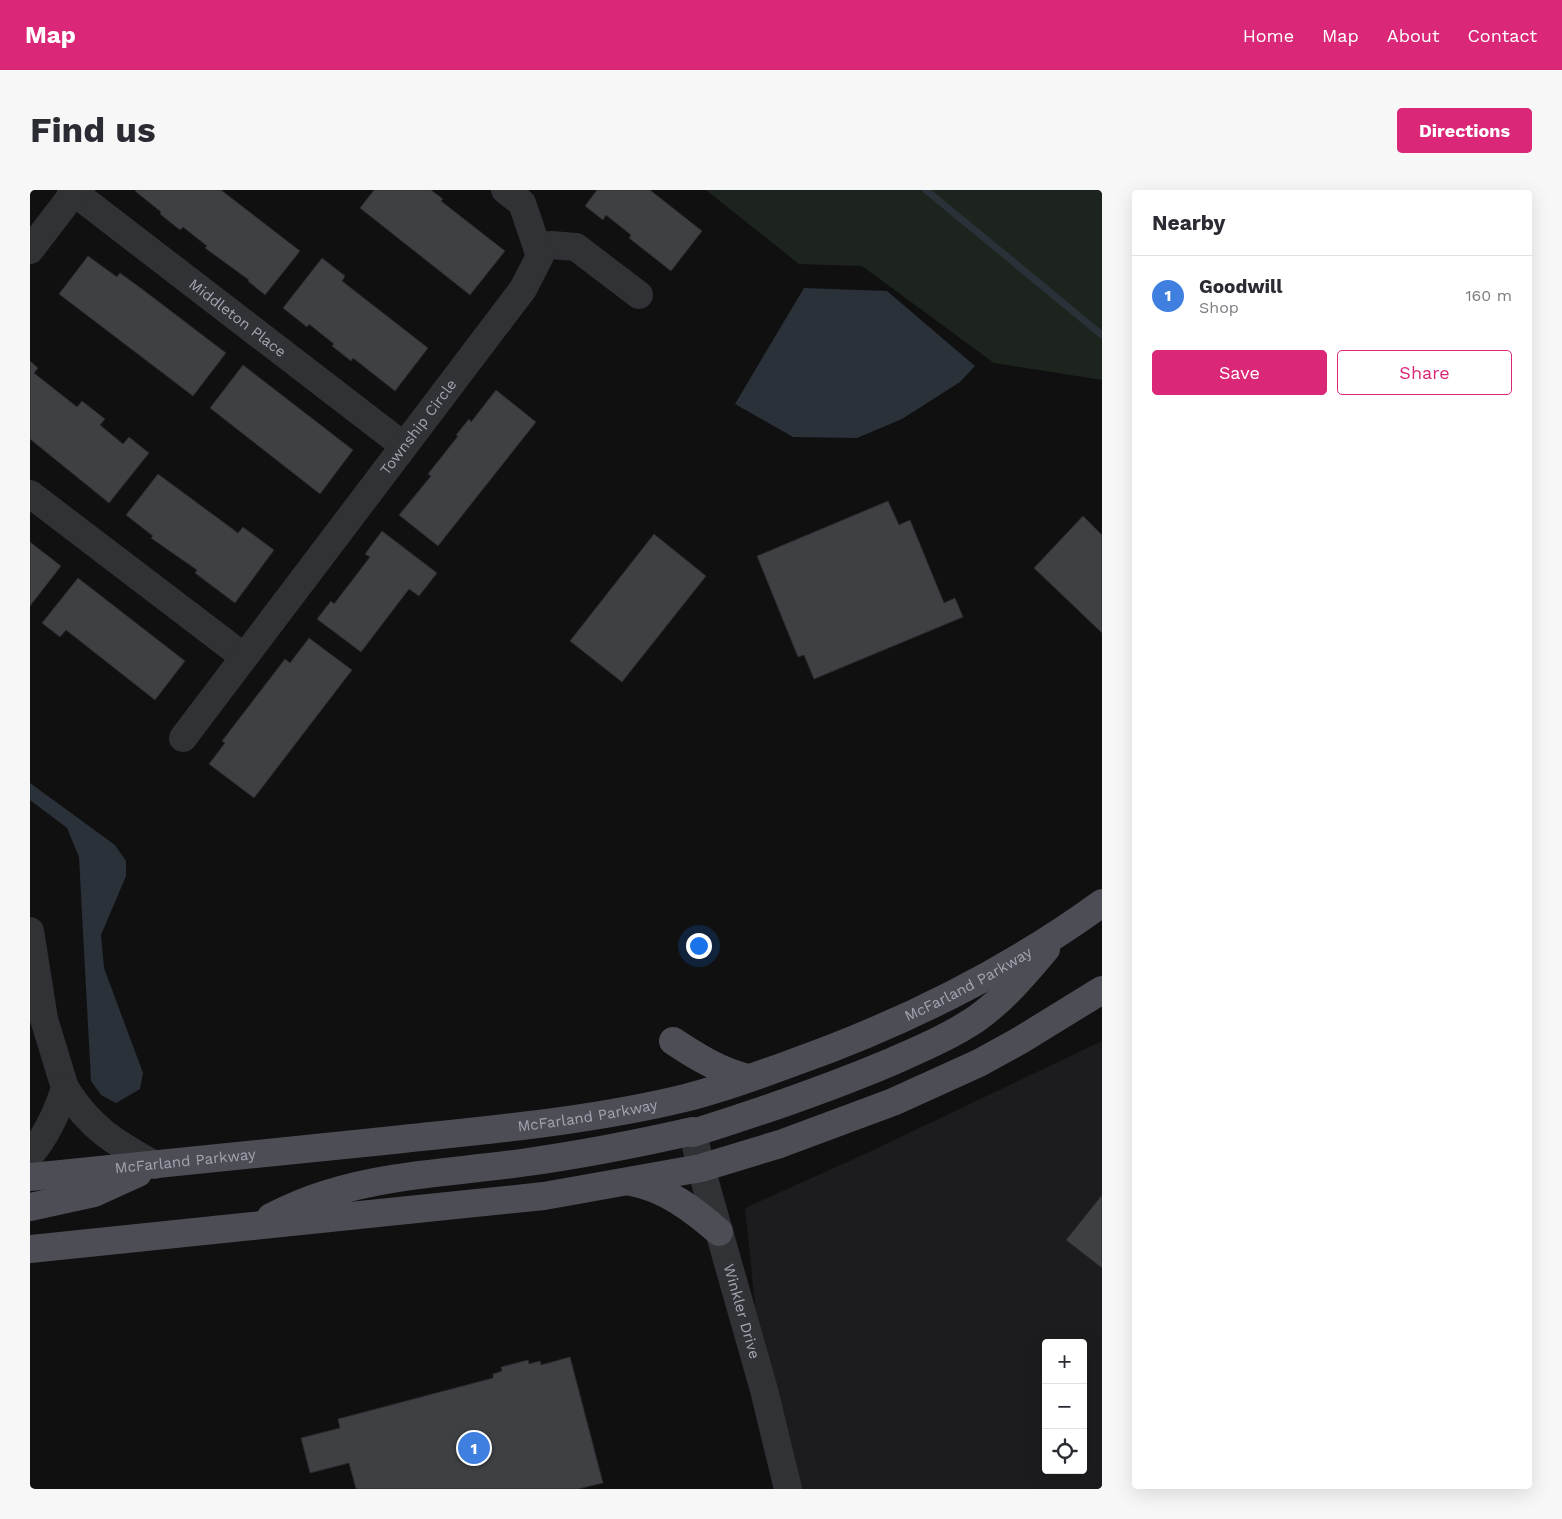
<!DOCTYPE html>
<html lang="en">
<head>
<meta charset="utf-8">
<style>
	:root { --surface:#fff; --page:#f7f7f7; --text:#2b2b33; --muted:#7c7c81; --line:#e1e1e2; --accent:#db2777 }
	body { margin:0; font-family:"Work Sans",sans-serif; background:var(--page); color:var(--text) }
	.controls { position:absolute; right:15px; bottom:15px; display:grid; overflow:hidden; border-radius:5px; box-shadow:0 5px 20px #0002 }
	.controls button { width:45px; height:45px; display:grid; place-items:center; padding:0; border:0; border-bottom:1px solid var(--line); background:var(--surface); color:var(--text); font:25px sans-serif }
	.you { position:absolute; left:668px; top:755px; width:18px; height:18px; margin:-12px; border:4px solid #fff; border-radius:50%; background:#1a73e8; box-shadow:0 0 0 8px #1a73e833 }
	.badge { display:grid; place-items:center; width:32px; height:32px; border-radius:50%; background:var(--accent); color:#fff; font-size:16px; font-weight:700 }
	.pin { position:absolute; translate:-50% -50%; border:2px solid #fff; box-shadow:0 1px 5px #0006 }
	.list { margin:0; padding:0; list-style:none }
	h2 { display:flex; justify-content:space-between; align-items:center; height:65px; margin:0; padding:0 20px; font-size:21px }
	h2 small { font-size:16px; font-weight:400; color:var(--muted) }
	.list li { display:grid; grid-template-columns:32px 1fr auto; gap:15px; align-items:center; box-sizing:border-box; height:80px; padding:0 20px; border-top:1px solid var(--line) }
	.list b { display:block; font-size:19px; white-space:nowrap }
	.list p { margin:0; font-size:16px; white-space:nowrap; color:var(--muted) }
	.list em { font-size:16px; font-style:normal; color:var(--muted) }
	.actions { display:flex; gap:10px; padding:15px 20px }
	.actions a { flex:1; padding:11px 0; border:1px solid var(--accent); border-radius:5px; text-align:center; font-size:18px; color:var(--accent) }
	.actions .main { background:var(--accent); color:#fff }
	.icon { flex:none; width:28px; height:28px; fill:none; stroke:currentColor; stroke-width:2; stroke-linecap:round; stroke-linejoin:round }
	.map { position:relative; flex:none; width:1072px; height:1299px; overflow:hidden; border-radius:5px }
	header { display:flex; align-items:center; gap:30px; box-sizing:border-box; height:70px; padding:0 25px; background:var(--accent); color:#fff }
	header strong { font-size:24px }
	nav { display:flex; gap:28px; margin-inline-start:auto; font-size:18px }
	.intro { display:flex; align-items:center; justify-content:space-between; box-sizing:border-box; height:120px; padding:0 30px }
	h1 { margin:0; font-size:35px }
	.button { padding:12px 22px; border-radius:5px; background:var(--accent); color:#fff; font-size:18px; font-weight:700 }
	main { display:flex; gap:30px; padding:0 30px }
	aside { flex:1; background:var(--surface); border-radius:5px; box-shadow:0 5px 20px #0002 }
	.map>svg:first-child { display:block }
	.built { fill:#1c1c1e; fill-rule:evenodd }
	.green { fill:#1d241e }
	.water { fill:#2a3139 }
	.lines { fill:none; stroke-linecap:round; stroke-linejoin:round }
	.stream { stroke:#2a3139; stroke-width:7 }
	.building { fill:#3f4044; stroke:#2b2a2d }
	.minor { stroke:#313236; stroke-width:28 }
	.major { stroke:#4d4e55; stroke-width:28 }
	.labels { text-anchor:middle; stroke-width:5; stroke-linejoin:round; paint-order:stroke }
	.street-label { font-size:15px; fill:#a2a5b1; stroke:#0b0b0c }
</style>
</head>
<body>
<header>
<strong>Map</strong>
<nav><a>Home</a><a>Map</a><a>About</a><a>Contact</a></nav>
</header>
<div class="intro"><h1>Find us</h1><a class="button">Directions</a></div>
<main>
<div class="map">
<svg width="1072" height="1299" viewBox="0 0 1072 1299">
	<rect width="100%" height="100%" fill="#101011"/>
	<path class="built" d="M 1072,851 L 1072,1299 L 761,1299 L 734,1200 L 715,1018 L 835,964 ZM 1016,1153 L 1053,1153 L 1053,1280 L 1016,1280 Z"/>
	<path class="green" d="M 676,0 L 1072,0 L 1072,190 L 964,173 L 832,76 L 769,74 Z"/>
	<g class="water">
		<path d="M 774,98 L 857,101 L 945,176 L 930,192 L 872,229 L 827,248 L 763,247 L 705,214 Z"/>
		<path d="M 0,593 L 85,655 L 96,671 L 96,686 L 71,745 L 74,778 L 113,883 L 110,899 L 86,913 L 71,905 L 61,891 L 49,667 L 37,638 L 0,610 Z"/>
	</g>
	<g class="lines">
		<path class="stream" d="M 896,0 L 1072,145"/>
	</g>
	<g class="building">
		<path d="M 106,0 L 191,0 L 270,61 L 235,105 L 218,91 L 219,90 L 175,58 L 177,56 L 153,37 L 150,40 L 130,24 L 131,22 L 105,1 Z"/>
		<path d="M 344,0 L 401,0 L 413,9 L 411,11 L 475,61 L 440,105 L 330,18 Z"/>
		<path d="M 567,0 L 620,0 L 672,41 L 641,81 L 599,48 L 601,45 L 576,25 L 573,30 L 555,16 Z"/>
		<path d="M 58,66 L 87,87 L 90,83 L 112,99 L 196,163 L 163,206 L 29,104 Z"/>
		<path d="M 292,68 L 315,86 L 312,91 L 398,158 L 365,201 L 323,168 L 321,171 L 302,156 L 304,154 L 279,134 L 277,137 L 253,118 Z"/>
		<path d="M 0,171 L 8,178 L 4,183 L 47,217 L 52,211 L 75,229 L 70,235 L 93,254 L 99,247 L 119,263 L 79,313 L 0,249 Z"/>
		<path d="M 213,175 L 323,260 L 290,304 L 180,218 Z"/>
		<path d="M 466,200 L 506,232 L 408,356 L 369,325 L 401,286 L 398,284 L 428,246 L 426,245 L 439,229 L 441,232 Z"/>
		<path d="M 128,284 L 208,343 L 213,337 L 244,360 L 205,413 L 165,383 L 167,380 L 121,348 L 123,346 L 96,325 Z"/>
		<path d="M 858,311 L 869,335 L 880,330 L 914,413 L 925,408 L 933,427 L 784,489 L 774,465 L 768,467 L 727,366 Z"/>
		<path d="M 1053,326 L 1072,345 L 1072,443 L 1004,378 Z"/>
		<path d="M 352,341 L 407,383 L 389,406 L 379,399 L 331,462 L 287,429 L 301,411 L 304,414 L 340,367 L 335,364 Z"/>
		<path d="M 624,344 L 676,386 L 592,492 L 540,451 Z"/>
		<path d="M 0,352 L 31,376 L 0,416 Z"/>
		<path d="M 48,388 L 155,471 L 125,510 L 36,440 L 30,447 L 12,433 Z"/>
		<path d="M 279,448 L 322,480 L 224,608 L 179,574 L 195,553 L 192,551 L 255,469 L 260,473 Z"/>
		<path d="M 1072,1005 L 1072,1078 L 1036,1050 Z"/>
		<path d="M 540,1167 L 573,1293 L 548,1299 L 326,1299 L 319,1273 L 280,1283 L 271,1248 L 310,1238 L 308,1229 L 463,1188 L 463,1184 L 472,1181 L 471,1177 L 498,1170 L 499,1174 L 510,1171 L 511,1175 Z"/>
	</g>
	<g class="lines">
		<g class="minor">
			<path id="s1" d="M 41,0 L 374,256"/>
			<path d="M 507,58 L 521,55 L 546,57 L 609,105"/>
			<path d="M 0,60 L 46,0"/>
			<path d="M 0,304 L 214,467"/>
			<path id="s2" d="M 153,548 L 493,99 L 510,66 L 492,13 L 475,0"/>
			<path d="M 0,741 L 14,829 L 35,898"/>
			<path id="s3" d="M 663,943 L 671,978 L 734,1200 L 758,1299"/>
			<path d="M 0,965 C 17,945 27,923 35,898 C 60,938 84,952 125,975"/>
		</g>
		<g class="major">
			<path d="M 643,851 C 667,867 690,881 718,888"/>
			<path d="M 663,943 C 730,922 797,899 861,872 C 890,859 919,847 946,829 C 973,810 995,784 1016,759"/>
			<path id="s4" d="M 0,987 C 118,975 236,963 354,951 C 454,940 556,932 655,908 C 691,899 727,886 762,873 C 872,834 977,782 1072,713"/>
			<path d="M 601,992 C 635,998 664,1020 689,1042"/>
			<path d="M 0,1017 L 64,1003 L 108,983"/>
			<path d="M 241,1027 C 259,1018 277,1010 297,1004 C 359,984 427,982 491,973 C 549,965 606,954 663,941"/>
			<path d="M 0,1059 L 514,1006 L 671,978 L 750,954 L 863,912 L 949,873 L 989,851 L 1072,800"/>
		</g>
	</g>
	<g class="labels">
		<g class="street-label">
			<text dy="5" stroke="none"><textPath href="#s1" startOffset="210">Middleton Place</textPath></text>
			<text dy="5" stroke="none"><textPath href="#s2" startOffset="390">Township Circle</textPath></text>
			<text dy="5" stroke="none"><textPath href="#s4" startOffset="966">McFarland Parkway</textPath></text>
			<text dy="5" stroke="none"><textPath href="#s4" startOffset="561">McFarland Parkway</textPath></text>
			<text dy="5" stroke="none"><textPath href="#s4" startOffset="156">McFarland Parkway</textPath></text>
			<text dy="5" stroke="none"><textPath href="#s3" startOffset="185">Winkler Drive</textPath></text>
		</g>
	</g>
</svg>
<div class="controls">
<button>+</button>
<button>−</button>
<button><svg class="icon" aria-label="locate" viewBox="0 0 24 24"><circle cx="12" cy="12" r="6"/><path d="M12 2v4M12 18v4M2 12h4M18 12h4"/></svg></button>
</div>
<div class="you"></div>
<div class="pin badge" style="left:444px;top:1258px;background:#3f7fe0">1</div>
</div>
<aside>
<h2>Nearby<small></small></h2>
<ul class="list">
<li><span class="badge" style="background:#3f7fe0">1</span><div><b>Goodwill</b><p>Shop</p></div><em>160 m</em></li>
</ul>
<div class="actions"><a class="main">Save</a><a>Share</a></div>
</aside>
</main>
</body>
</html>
